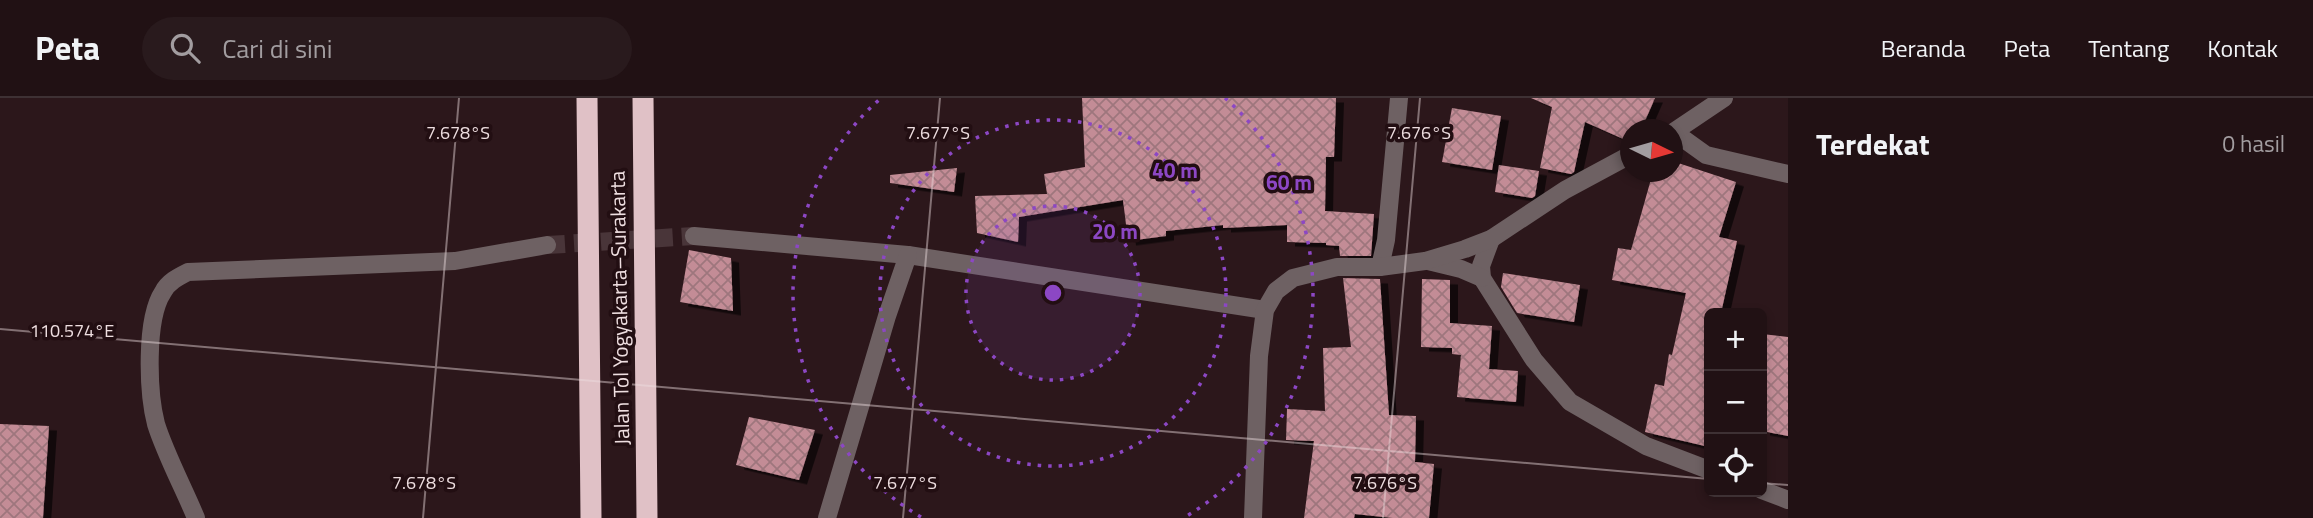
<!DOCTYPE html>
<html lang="id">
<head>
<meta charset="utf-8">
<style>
	:root { --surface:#211114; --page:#291a1d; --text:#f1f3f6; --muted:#a29da0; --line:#3e3134 }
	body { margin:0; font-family:"Titillium Web",sans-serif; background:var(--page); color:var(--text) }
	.controls { position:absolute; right:21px; bottom:21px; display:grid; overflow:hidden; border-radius:10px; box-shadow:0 4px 10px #0003 }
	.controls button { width:63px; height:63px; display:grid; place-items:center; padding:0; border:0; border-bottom:2px solid var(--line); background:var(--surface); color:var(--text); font:35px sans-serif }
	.compass { position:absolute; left:1620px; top:21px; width:63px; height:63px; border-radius:50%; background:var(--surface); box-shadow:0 4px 10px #0003; rotate:95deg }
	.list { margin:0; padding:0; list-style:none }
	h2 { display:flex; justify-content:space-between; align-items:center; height:91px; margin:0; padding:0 28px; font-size:30px }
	h2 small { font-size:23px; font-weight:400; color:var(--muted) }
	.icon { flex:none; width:38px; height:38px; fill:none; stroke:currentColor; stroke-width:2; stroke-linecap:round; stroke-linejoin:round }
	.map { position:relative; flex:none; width:1788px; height:420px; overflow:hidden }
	header { display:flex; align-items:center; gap:42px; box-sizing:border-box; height:98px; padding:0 35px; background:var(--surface); border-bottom:2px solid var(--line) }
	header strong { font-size:33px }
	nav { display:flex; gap:38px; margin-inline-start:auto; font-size:24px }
	.search { width:490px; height:63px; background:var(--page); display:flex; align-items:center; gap:18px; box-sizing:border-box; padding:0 24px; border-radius:38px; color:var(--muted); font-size:26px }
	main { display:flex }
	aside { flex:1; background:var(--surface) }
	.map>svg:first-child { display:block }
	.building { fill:url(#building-cross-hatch); filter:url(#shadow) }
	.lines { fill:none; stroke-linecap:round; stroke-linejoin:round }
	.minor-tunnel { stroke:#493539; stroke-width:18; stroke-dasharray:18 9; stroke-linecap:butt }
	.minor { stroke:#6e6163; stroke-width:18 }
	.motorway { stroke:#e0c1c6; stroke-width:21 }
	.ticks { fill:none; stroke:#eedee0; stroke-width:2; stroke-opacity:0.45 }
	.ring { fill:none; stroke:#8c47c4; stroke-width:3.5; stroke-dasharray:3.5 7 }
	.labels { text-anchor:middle; stroke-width:7; stroke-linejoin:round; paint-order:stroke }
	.street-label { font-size:21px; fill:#eedee0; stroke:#220e12 }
	.ticks-label { font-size:18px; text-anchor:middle; fill:#eedee0; stroke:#220e12; stroke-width:7; stroke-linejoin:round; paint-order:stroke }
	.centre { fill:#8c47c4; stroke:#220e12; stroke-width:3.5 }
	.ring-label { font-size:21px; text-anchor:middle; font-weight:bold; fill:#8c47c4; stroke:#220e12; stroke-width:7; stroke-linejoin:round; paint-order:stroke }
</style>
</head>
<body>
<header>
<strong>Peta</strong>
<div class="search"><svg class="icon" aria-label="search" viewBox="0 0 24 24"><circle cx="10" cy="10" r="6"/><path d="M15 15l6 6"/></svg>Cari di sini</div>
<nav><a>Beranda</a><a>Peta</a><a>Tentang</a><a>Kontak</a></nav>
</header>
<main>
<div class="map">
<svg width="1788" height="420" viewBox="0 0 1788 420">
	<defs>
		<pattern id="building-cross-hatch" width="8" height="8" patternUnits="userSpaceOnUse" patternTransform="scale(1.75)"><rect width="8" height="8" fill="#c38c96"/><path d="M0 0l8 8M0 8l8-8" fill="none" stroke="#9e767d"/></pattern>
		<filter id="shadow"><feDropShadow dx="8" dy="4.5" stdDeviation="0" flood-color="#0009"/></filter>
	</defs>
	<rect width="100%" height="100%" fill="#2c171b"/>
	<g class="building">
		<path d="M 1082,0 L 1336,0 L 1334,59 L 1326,59 L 1325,113 L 1374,116 L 1371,158 L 1340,158 L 1339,148 L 1326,147 L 1326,145 L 1287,144 L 1287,127 L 1223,130 L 1223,127 L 1166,133 L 1166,138 L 1128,143 L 1123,102 L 1019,119 L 1018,144 L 977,135 L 975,98 L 1047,96 L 1044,76 L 1085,69 Z"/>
		<path d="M 1531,0 L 1655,0 L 1641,32 L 1630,32 L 1630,44 L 1585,24 L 1574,74 L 1571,76 L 1540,70 L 1552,9 Z"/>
		<path d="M 1452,10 L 1501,18 L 1492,72 L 1442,64 Z"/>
		<path d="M 1672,63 L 1736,84 L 1719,139 L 1737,143 L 1721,215 L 1709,215 L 1709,349 L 1645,334 L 1655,286 L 1664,288 L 1669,256 L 1672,257 L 1686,195 L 1612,182 L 1618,150 L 1631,152 L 1653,74 L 1672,74 Z"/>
		<path d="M 1499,67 L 1539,73 L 1535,98 L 1532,100 L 1495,94 Z"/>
		<path d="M 957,70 L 954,94 L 890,85 L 890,77 Z"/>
		<path d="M 689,152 L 731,160 L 733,213 L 680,204 Z"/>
		<path d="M 1503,175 L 1580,187 L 1574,224 L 1517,215 L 1501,189 Z"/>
		<path d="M 1343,180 L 1380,181 L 1389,317 L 1416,318 L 1415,364 L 1434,366 L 1429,420 L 1393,420 L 1355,416 L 1354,420 L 1304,420 L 1314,343 L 1286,342 L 1287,311 L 1325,313 L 1323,250 L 1351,249 Z"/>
		<path d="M 1422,181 L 1450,182 L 1450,225 L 1492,228 L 1489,271 L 1518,273 L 1516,304 L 1457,299 L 1461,257 L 1452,256 L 1452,250 L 1421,249 Z"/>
		<path d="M 1762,236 L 1788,239 L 1788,338 L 1762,333 Z"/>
		<path d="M 749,319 L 815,332 L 799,382 L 736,367 Z"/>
		<path d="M 0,326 L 49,328 L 43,420 L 0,420 Z"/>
	</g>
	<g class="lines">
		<path class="minor-tunnel" d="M 547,147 L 694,138"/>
		<g class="minor">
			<path d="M 1674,34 L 1706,57 L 1788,76"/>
			<path d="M 1672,35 L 1724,0"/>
			<path d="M 694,138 L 908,157 L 1265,212"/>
			<path d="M 1491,141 L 1481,168 L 1482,180 L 1534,262 L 1570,304 L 1646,348 L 1709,372"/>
			<path d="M 1428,163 L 1461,171 L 1482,180"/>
			<path d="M 1380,169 L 1386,142 L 1399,0"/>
			<path d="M 1762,392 L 1788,402"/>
			<path d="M 196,420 C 184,391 165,355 156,326 C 148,295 145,221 163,194 C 168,184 178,179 188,174 L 455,163 L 547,147"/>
			<path d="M 827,420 L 887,218 L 908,157"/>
			<path d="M 1253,420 L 1259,258 L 1265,212 L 1276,193 L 1293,180 L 1337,169 L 1380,169 L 1425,163 L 1465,151 L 1491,141 L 1565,92 L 1630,57"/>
		</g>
		<g class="motorway">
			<path d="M 587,0 L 591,420"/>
			<path d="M 643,0 L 647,420"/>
		</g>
	</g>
	<path class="ticks" d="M 0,231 L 1709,381M 1762,385 L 1788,387M 423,420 L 459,0M 903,420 L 940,0M 1383,420 L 1420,0"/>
	<circle cx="1053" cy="195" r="87" fill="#8c47c4" fill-opacity=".12"/>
	<g class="ring">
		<circle cx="1053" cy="195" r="87"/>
		<circle cx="1053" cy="195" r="173"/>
		<path d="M921 419A260 260 0 0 1 881 0M1225 0A260 260 0 0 1 1185 419"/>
	</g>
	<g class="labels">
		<g class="street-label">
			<text transform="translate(620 210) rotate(-91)" y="7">Jalan Tol Yogyakarta–Surakarta</text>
		</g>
	</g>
	<g class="ticks-label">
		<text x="458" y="41">7.678°S</text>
		<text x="938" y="41">7.677°S</text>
		<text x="1419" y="41">7.676°S</text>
		<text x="72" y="239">110.574°E</text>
		<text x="424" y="391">7.678°S</text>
		<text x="905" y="391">7.677°S</text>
		<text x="1385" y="391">7.676°S</text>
	</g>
	<circle cx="1053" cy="195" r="10" class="centre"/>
	<g class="ring-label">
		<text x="1175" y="80">40 m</text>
		<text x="1289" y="92">60 m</text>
		<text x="1115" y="141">20 m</text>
	</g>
</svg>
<div class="controls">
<button>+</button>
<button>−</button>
<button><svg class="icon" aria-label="locate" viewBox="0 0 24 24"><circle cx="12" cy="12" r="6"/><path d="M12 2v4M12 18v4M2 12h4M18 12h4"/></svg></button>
</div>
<svg class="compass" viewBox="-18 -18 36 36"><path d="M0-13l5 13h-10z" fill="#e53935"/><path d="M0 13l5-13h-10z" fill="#a29da0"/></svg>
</div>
<aside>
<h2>Terdekat<small>0 hasil</small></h2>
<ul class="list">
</ul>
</aside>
</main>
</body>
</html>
